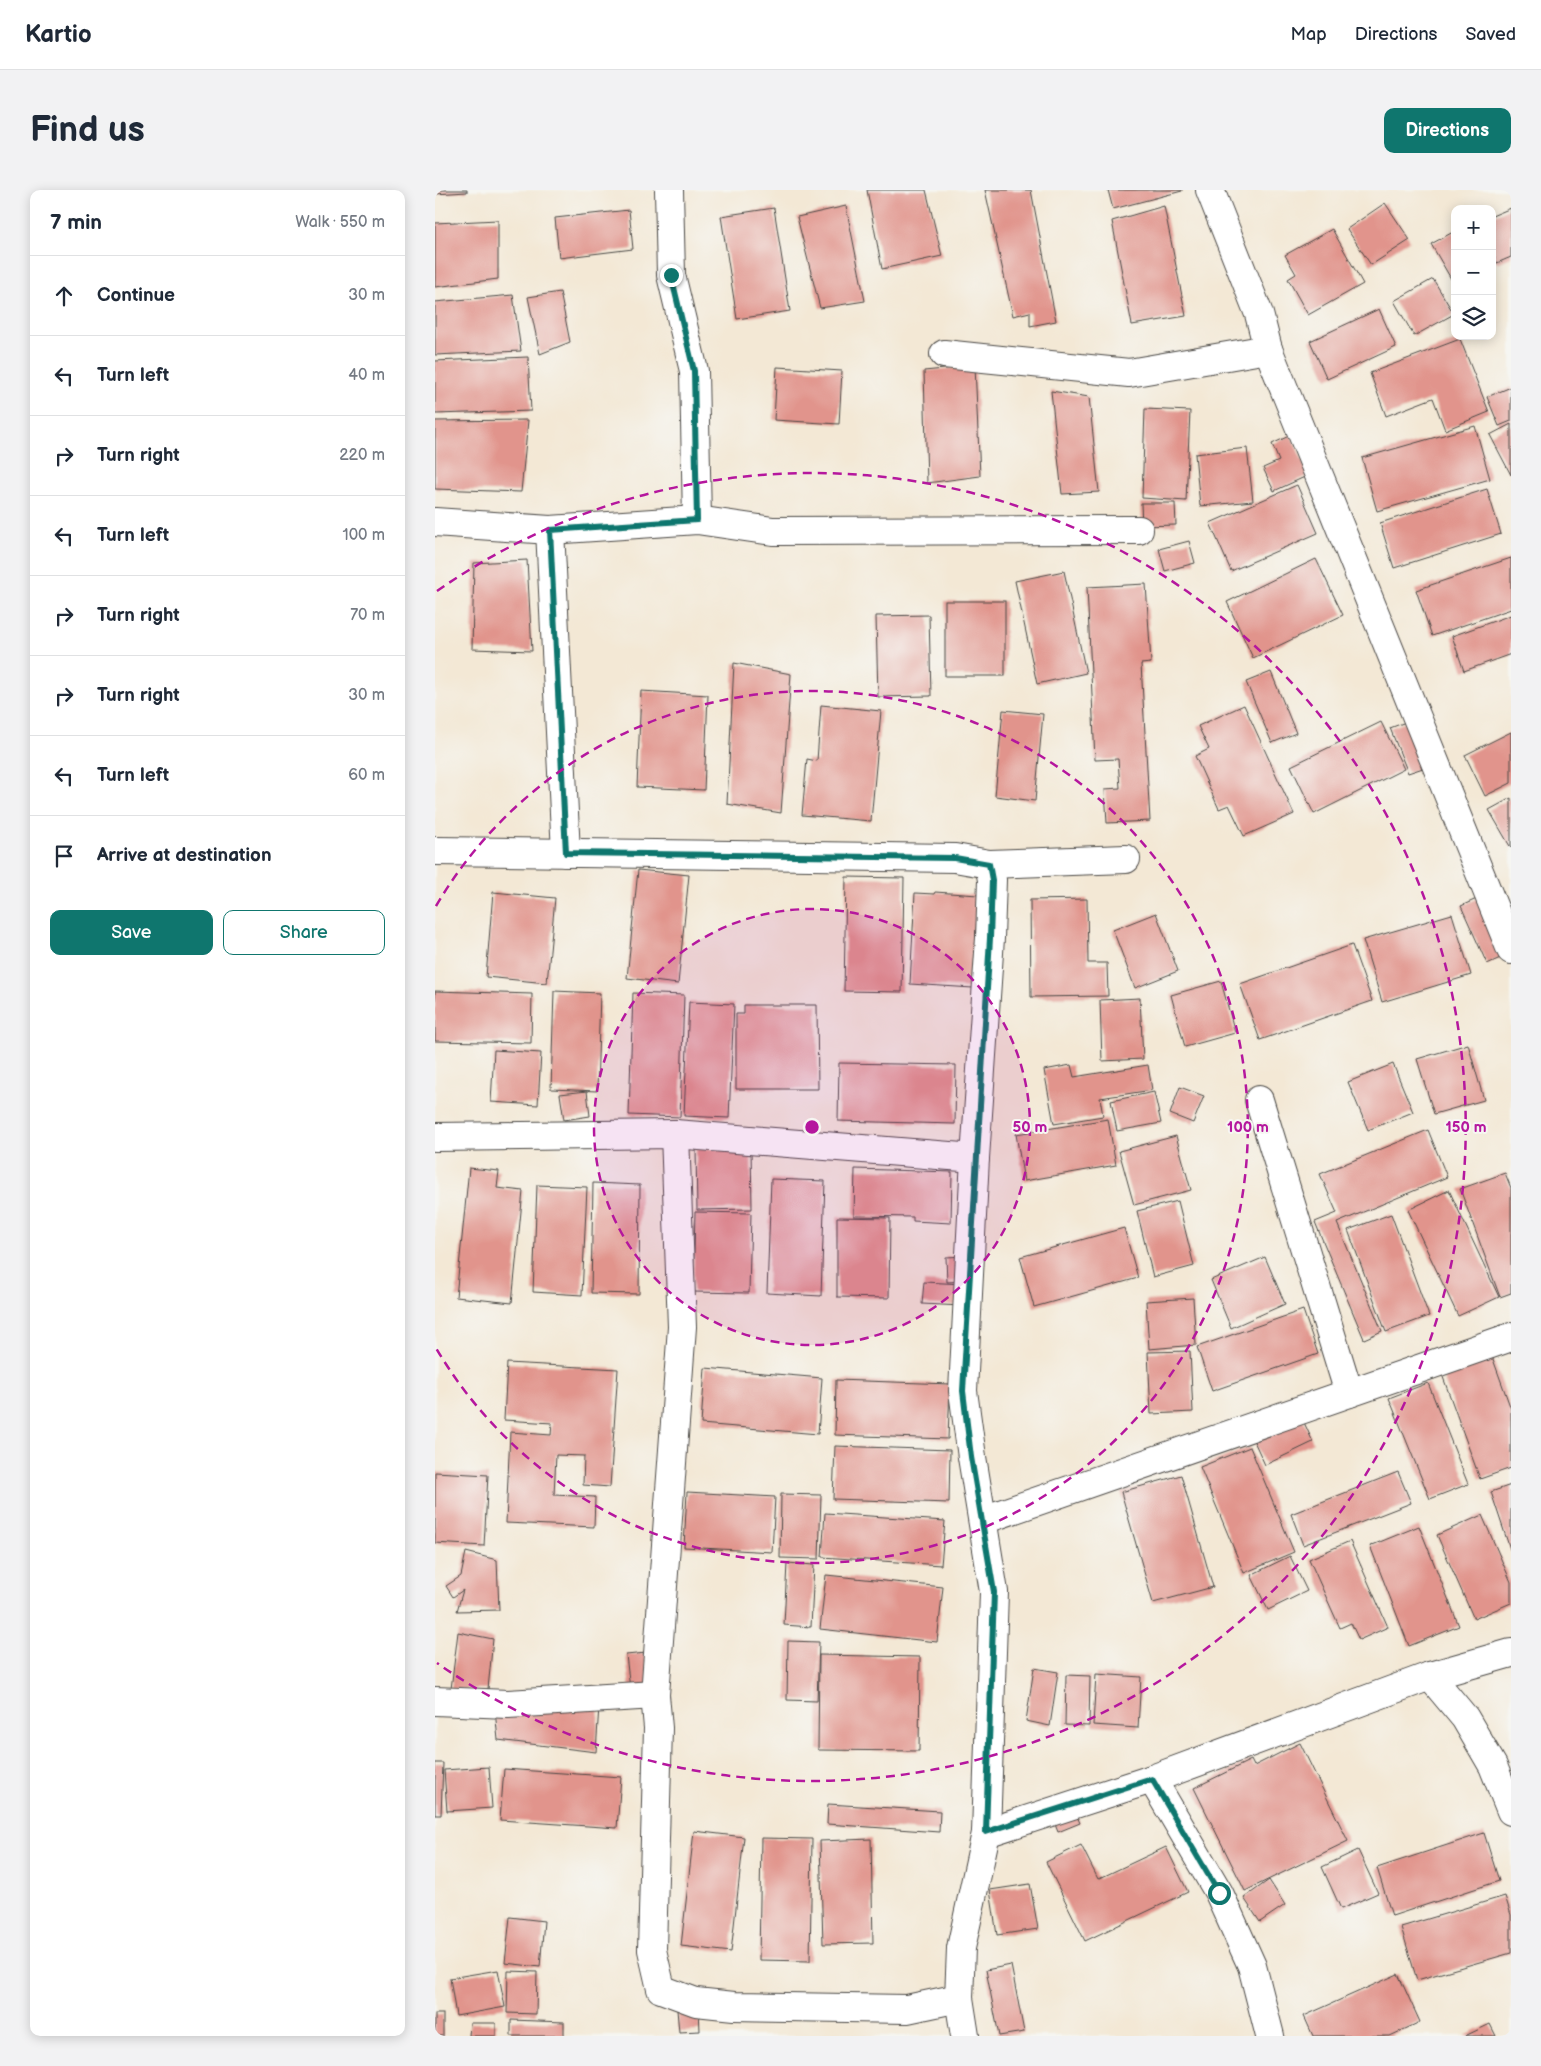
<!DOCTYPE html>
<html lang="en">
<head>
<meta charset="utf-8">
<style>
	:root { --surface:#fff; --page:#f2f2f3; --text:#1f2937; --muted:#747a83; --line:#e0e1e3; --accent:#0f766e }
	body { margin:0; font-family:"Balsamiq Sans",sans-serif; background:var(--page); color:var(--text) }
	.controls { position:absolute; right:15px; top:15px; display:grid; overflow:hidden; border-radius:10px; box-shadow:0 2px 12px #0003 }
	.controls button { width:45px; height:45px; display:grid; place-items:center; padding:0; border:0; border-bottom:1px solid var(--line); background:var(--surface); color:var(--text); font:25px sans-serif }
	.stop { position:absolute; width:15px; height:15px; margin:-11px; border:4px solid #0f766e; border-radius:50%; background:#fff }
	.stop.end { background:#0f766e; border-color:#fff; box-shadow:0 1px 5px #0008 }
	.list { margin:0; padding:0; list-style:none }
	h2 { display:flex; justify-content:space-between; align-items:center; height:65px; margin:0; padding:0 20px; font-size:21px }
	h2 small { font-size:16px; font-weight:400; color:var(--muted) }
	.list li { display:grid; grid-template-columns:32px 1fr auto; gap:15px; align-items:center; box-sizing:border-box; height:80px; padding:0 20px; border-top:1px solid var(--line) }
	.list b { display:block; font-size:19px; white-space:nowrap }
	.list em { font-size:16px; font-style:normal; color:var(--muted) }
	.actions { display:flex; gap:10px; padding:15px 20px }
	.actions a { flex:1; padding:11px 0; border:1px solid var(--accent); border-radius:10px; text-align:center; font-size:18px; color:var(--accent) }
	.actions .main { background:var(--accent); color:#fff }
	.icon { flex:none; width:28px; height:28px; fill:none; stroke:currentColor; stroke-width:2; stroke-linecap:round; stroke-linejoin:round }
	.map { position:relative; flex:none; width:1076px; height:1846px; overflow:hidden; border-radius:10px }
	header { display:flex; align-items:center; gap:30px; box-sizing:border-box; height:70px; padding:0 25px; background:var(--surface); border-bottom:1px solid var(--line) }
	header strong { font-size:24px }
	nav { display:flex; gap:28px; margin-inline-start:auto; font-size:18px }
	.intro { display:flex; align-items:center; justify-content:space-between; box-sizing:border-box; height:120px; padding:0 30px }
	h1 { margin:0; font-size:35px }
	.button { padding:12px 22px; border-radius:10px; background:var(--accent); color:#fff; font-size:18px; font-weight:700 }
	main { display:flex; gap:30px; padding:0 30px }
	aside { flex:1; background:var(--surface); border-radius:10px; box-shadow:0 2px 12px #0003 }
	.map>svg:first-child { display:block }
	.building { fill:#e1948c }
	.lines { fill:none; stroke-linecap:round; stroke-linejoin:round }
	.minor-casing { stroke:#494744; stroke-width:30 }
	.minor { stroke:#fff; stroke-width:28 }
	.route { stroke:#0f766e; stroke-width:6 }
	.ring { fill:none; stroke:#b5179e; stroke-width:2.5; stroke-dasharray:9 6 }
	.centre { fill:#b5179e; stroke:#f6f6f2; stroke-width:2.5 }
	.ring-label { font-size:15px; text-anchor:middle; font-weight:bold; fill:#b5179e; stroke:#f6f6f2; stroke-width:4; stroke-linejoin:round; paint-order:stroke }
</style>
</head>
<body>
<header>
<strong>Kartio</strong>
<nav><a>Map</a><a>Directions</a><a>Saved</a></nav>
</header>
<div class="intro"><h1>Find us</h1><a class="button">Directions</a></div>
<main>
<aside>
<h2>7 min<small>Walk · 550 m</small></h2>
<ul class="list">
<li><svg class="icon" aria-label="ahead" viewBox="0 0 24 24"><path d="M12 20V5M6 11l6-6 6 6"/></svg><div><b>Continue</b></div><em>30 m</em></li>
<li><svg class="icon" aria-label="left" viewBox="0 0 24 24"><path d="M17 20v-9H6M10 6l-5 5 5 5"/></svg><div><b>Turn left</b></div><em>40 m</em></li>
<li><svg class="icon" aria-label="right" viewBox="0 0 24 24"><path d="M7 20v-9h11M14 6l5 5-5 5"/></svg><div><b>Turn right</b></div><em>220 m</em></li>
<li><svg class="icon" aria-label="left" viewBox="0 0 24 24"><path d="M17 20v-9H6M10 6l-5 5 5 5"/></svg><div><b>Turn left</b></div><em>100 m</em></li>
<li><svg class="icon" aria-label="right" viewBox="0 0 24 24"><path d="M7 20v-9h11M14 6l5 5-5 5"/></svg><div><b>Turn right</b></div><em>70 m</em></li>
<li><svg class="icon" aria-label="right" viewBox="0 0 24 24"><path d="M7 20v-9h11M14 6l5 5-5 5"/></svg><div><b>Turn right</b></div><em>30 m</em></li>
<li><svg class="icon" aria-label="left" viewBox="0 0 24 24"><path d="M17 20v-9H6M10 6l-5 5 5 5"/></svg><div><b>Turn left</b></div><em>60 m</em></li>
<li><svg class="icon" aria-label="arrive" viewBox="0 0 24 24"><path d="M6 21V4h12l-3 4 3 4H6"/></svg><div><b>Arrive at destination</b></div></li>
</ul>
<div class="actions"><a class="main">Save</a><a>Share</a></div>
</aside>
<div class="map">
<svg width="1076" height="1846" viewBox="0 0 1076 1846">
	<rect width="100%" height="100%" fill="#f6f6f2"/>
	<filter id="ink" filterUnits="userSpaceOnUse"><feTurbulence type="fractalNoise" baseFrequency=".02" numOctaves="2"/><feDisplacementMap in="SourceGraphic" scale="10" xChannelSelector="R" yChannelSelector="G"/><feConvolveMatrix kernelMatrix="1 2 1 2 8 2 1 2 1" color-interpolation-filters="sRGB"/></filter>
	<filter id="wash" filterUnits="userSpaceOnUse"><feTurbulence type="fractalNoise" baseFrequency=".0096" numOctaves="4" result="noise"/><feDisplacementMap in="SourceGraphic" scale="20" xChannelSelector="R" yChannelSelector="G"/><feGaussianBlur stdDeviation="1.12" result="paint"/><feColorMatrix in="noise" values="0 0 0 0 0 0 0 0 0 0 0 0 0 0 0 0 0 1.4 0 .05"/><feComposite in="paint" operator="in"/></filter>
	<g filter="url(#wash)">
		<rect width="100%" height="100%" fill="#f3e8d5"/>
		<g id="blocks">
			<g class="building">
				<path d="M 0,0 L 32,0 L 32,2 L 0,4 Z"/>
				<path d="M 432,0 L 491,0 L 507,66 L 447,79 Z"/>
				<path d="M 550,0 L 596,0 L 621,131 L 595,136 L 595,122 L 578,126 Z"/>
				<path d="M 673,0 L 747,0 L 747,1 L 678,19 Z"/>
				<path d="M 950,13 L 975,50 L 936,75 L 912,39 Z"/>
				<path d="M 411,16 L 430,111 L 385,118 L 362,27 Z"/>
				<path d="M 729,16 L 751,126 L 697,135 L 677,31 Z"/>
				<path d="M 339,18 L 355,121 L 302,129 L 286,26 Z"/>
				<path d="M 1076,18 L 1076,67 L 1062,73 L 1061,71 L 1057,73 L 1057,64 L 1060,68 L 1057,62 L 1057,26 Z"/>
				<path d="M 194,20 L 198,59 L 124,68 L 120,28 Z"/>
				<path d="M 63,30 L 63,89 L 0,97 L 0,33 Z"/>
				<path d="M 897,39 L 928,94 L 873,125 L 853,89 L 861,84 L 850,65 Z"/>
				<path d="M 1020,41 L 1020,93 L 1019,94 L 996,54 Z"/>
				<path d="M 998,89 L 1019,124 L 979,146 L 959,111 Z"/>
				<path d="M 125,102 L 135,152 L 105,164 L 93,107 Z"/>
				<path d="M 78,105 L 86,161 L 0,165 L 0,112 Z"/>
				<path d="M 944,119 L 961,157 L 892,189 L 875,151 Z"/>
				<path d="M 1025,149 L 1054,222 L 1010,240 L 998,208 L 951,226 L 935,183 Z"/>
				<path d="M 93,167 L 96,221 L 0,224 L 0,171 Z"/>
				<path d="M 540,176 L 545,286 L 492,293 L 489,181 Z"/>
				<path d="M 342,177 L 407,181 L 404,234 L 339,230 Z"/>
				<path d="M 1076,197 L 1076,231 L 1064,236 L 1052,207 Z"/>
				<path d="M 616,201 L 654,207 L 664,302 L 627,304 Z"/>
				<path d="M 710,219 L 755,221 L 751,311 L 707,308 Z"/>
				<path d="M 93,230 L 86,302 L 0,299 L 0,231 Z"/>
				<path d="M 1076,234 L 1076,285 L 1055,245 Z"/>
				<path d="M 1040,236 L 1055,289 L 942,321 L 927,268 Z"/>
				<path d="M 856,245 L 874,285 L 839,301 L 828,278 L 844,271 L 837,254 Z"/>
				<path d="M 812,258 L 818,311 L 765,316 L 760,264 Z"/>
				<path d="M 862,295 L 883,343 L 796,381 L 775,333 Z"/>
				<path d="M 1052,299 L 1066,344 L 959,378 L 945,333 Z"/>
				<path d="M 706,313 L 740,313 L 741,335 L 707,336 Z"/>
				<path d="M 754,351 L 760,373 L 730,381 L 724,359 Z"/>
				<path d="M 1076,368 L 1076,419 L 997,446 L 981,400 Z"/>
				<path d="M 881,369 L 908,425 L 818,468 L 792,412 Z"/>
				<path d="M 92,370 L 97,461 L 37,459 L 39,373 Z"/>
				<path d="M 629,381 L 651,483 L 602,494 L 580,391 Z"/>
				<path d="M 711,394 L 716,473 L 706,474 L 715,631 L 672,633 L 670,599 L 685,598 L 683,569 L 660,570 L 652,397 Z"/>
				<rect x="510" y="411" width="60" height="75"/>
				<path d="M 494,425 L 496,506 L 443,507 L 441,426 Z"/>
				<path d="M 1076,425 L 1076,464 L 1029,481 L 1017,446 Z"/>
				<path d="M 299,473 L 356,484 L 346,623 L 292,614 Z"/>
				<path d="M 836,482 L 861,543 L 837,553 L 811,492 Z"/>
				<path d="M 206,501 L 273,505 L 269,600 L 202,597 Z"/>
				<path d="M 386,515 L 446,521 L 436,631 L 367,625 L 372,569 L 382,571 Z"/>
				<path d="M 809,515 L 859,624 L 809,646 L 794,615 L 784,619 L 760,566 L 774,559 L 763,536 Z"/>
				<path d="M 568,520 L 608,524 L 600,611 L 560,606 Z"/>
				<path d="M 976,530 L 994,576 L 973,583 L 955,538 Z"/>
				<path d="M 946,532 L 969,579 L 879,624 L 856,576 Z"/>
				<path d="M 1076,542 L 1076,593 L 1050,606 L 1030,565 Z"/>
				<path d="M 1076,608 L 1076,658 L 1054,620 Z"/>
				<path d="M 203,680 L 254,685 L 243,794 L 192,788 Z"/>
				<path d="M 411,687 L 469,688 L 467,802 L 409,801 Z"/>
				<path d="M 58,702 L 120,708 L 112,793 L 51,787 Z"/>
				<path d="M 500,702 L 543,705 L 538,798 L 475,794 L 480,703 L 499,704 Z"/>
				<path d="M 1046,707 L 1072,765 L 1052,774 L 1026,716 Z"/>
				<path d="M 652,709 L 653,773 L 672,773 L 673,806 L 596,807 L 595,710 Z"/>
				<path d="M 721,723 L 743,781 L 700,798 L 678,740 Z"/>
				<path d="M 1017,724 L 1036,785 L 947,812 L 928,750 Z"/>
				<path d="M 917,755 L 937,811 L 825,850 L 805,794 Z"/>
				<path d="M 786,791 L 800,843 L 750,857 L 736,805 Z"/>
				<path d="M 0,801 L 97,804 L 96,853 L 0,851 Z"/>
				<path d="M 119,801 L 165,803 L 162,901 L 116,899 Z"/>
				<path d="M 198,803 L 249,805 L 245,927 L 194,925 Z"/>
				<path d="M 705,808 L 708,869 L 667,871 L 665,810 Z"/>
				<path d="M 254,812 L 299,814 L 294,928 L 249,926 Z"/>
				<path d="M 309,815 L 382,815 L 383,899 L 301,899 L 301,824 L 309,824 Z"/>
				<path d="M 1033,854 L 1049,910 L 999,924 L 982,869 Z"/>
				<path d="M 59,860 L 106,863 L 103,915 L 56,912 Z"/>
				<path d="M 404,873 L 521,875 L 520,934 L 403,931 Z"/>
				<path d="M 958,874 L 978,922 L 933,940 L 913,892 Z"/>
				<path d="M 636,875 L 639,887 L 713,875 L 717,900 L 665,908 L 668,926 L 619,934 L 609,880 Z"/>
				<path d="M 745,897 L 769,906 L 758,933 L 735,924 Z"/>
				<path d="M 152,901 L 155,926 L 129,930 L 125,904 Z"/>
				<path d="M 719,902 L 726,933 L 682,941 L 676,911 Z"/>
				<path d="M 673,929 L 681,975 L 589,991 L 581,944 Z"/>
				<path d="M 993,940 L 1012,987 L 902,1033 L 947,1141 L 929,1149 L 880,1032 L 902,1023 L 885,984 Z"/>
				<path d="M 741,946 L 756,1000 L 699,1015 L 684,961 Z"/>
				<path d="M 316,958 L 317,1019 L 262,1020 L 261,959 Z"/>
				<path d="M 34,978 L 64,981 L 62,998 L 88,1001 L 77,1113 L 21,1107 Z"/>
				<path d="M 420,979 L 517,982 L 516,1033 L 478,1031 L 478,1027 L 419,1026 Z"/>
				<path d="M 1070,983 L 1076,998 L 1076,1103 L 1065,1107 L 1025,999 Z"/>
				<path d="M 336,989 L 390,991 L 386,1106 L 332,1103 Z"/>
				<path d="M 158,993 L 205,995 L 204,1104 L 156,1103 Z"/>
				<path d="M 102,995 L 152,997 L 147,1105 L 98,1102 Z"/>
				<path d="M 1014,1000 L 1064,1107 L 1023,1126 L 973,1020 Z"/>
				<path d="M 743,1011 L 759,1076 L 718,1087 L 702,1021 Z"/>
				<path d="M 260,1022 L 316,1023 L 314,1103 L 258,1102 Z"/>
				<path d="M 956,1024 L 994,1126 L 951,1142 L 913,1040 Z"/>
				<path d="M 402,1027 L 455,1028 L 454,1108 L 402,1107 Z"/>
				<path d="M 689,1038 L 703,1088 L 599,1117 L 585,1067 Z"/>
				<path d="M 530,1066 L 530,1091 L 512,1092 L 511,1067 Z"/>
				<path d="M 830,1067 L 850,1114 L 796,1138 L 776,1090 Z"/>
				<path d="M 489,1092 L 528,1094 L 527,1116 L 487,1114 Z"/>
				<path d="M 758,1108 L 761,1155 L 714,1159 L 711,1111 Z"/>
				<path d="M 868,1120 L 883,1164 L 777,1201 L 762,1157 Z"/>
				<path d="M 1054,1158 L 1076,1219 L 1076,1278 L 1045,1289 L 1004,1176 Z"/>
				<path d="M 755,1161 L 758,1222 L 716,1224 L 713,1162 Z"/>
				<path d="M 72,1173 L 183,1179 L 175,1297 L 148,1295 L 149,1266 L 121,1265 L 119,1305 L 160,1307 L 159,1337 L 71,1333 L 75,1242 L 116,1245 L 117,1233 L 69,1230 Z"/>
				<path d="M 270,1178 L 387,1188 L 383,1244 L 266,1234 Z"/>
				<path d="M 401,1190 L 515,1194 L 513,1249 L 400,1245 Z"/>
				<path d="M 993,1193 L 1033,1294 L 995,1309 L 954,1208 Z"/>
				<path d="M 866,1226 L 878,1252 L 830,1275 L 818,1249 Z"/>
				<path d="M 400,1256 L 515,1260 L 514,1313 L 398,1309 Z"/>
				<path d="M 815,1257 L 859,1362 L 809,1383 L 765,1277 Z"/>
				<path d="M 0,1282 L 53,1285 L 49,1356 L 0,1353 Z"/>
				<path d="M 963,1282 L 976,1313 L 868,1355 L 856,1324 Z"/>
				<path d="M 746,1285 L 778,1397 L 718,1413 L 686,1302 Z"/>
				<path d="M 1076,1295 L 1076,1362 L 1056,1302 Z"/>
				<path d="M 252,1302 L 340,1307 L 337,1362 L 249,1357 Z"/>
				<path d="M 346,1304 L 386,1305 L 384,1369 L 345,1368 Z"/>
				<path d="M 390,1323 L 510,1331 L 506,1375 L 387,1367 Z"/>
				<path d="M 1047,1325 L 1076,1392 L 1076,1413 L 1039,1429 L 1002,1345 Z"/>
				<path d="M 984,1336 L 1024,1436 L 974,1456 L 935,1356 Z"/>
				<path d="M 915,1351 L 953,1437 L 924,1450 L 916,1433 L 905,1438 L 874,1369 Z"/>
				<path d="M 31,1362 L 62,1370 L 64,1420 L 22,1421 L 28,1400 L 18,1407 L 11,1396 L 26,1386 Z"/>
				<path d="M 855,1366 L 872,1401 L 833,1420 L 816,1385 Z"/>
				<path d="M 352,1373 L 379,1375 L 376,1437 L 349,1435 Z"/>
				<path d="M 391,1385 L 508,1397 L 502,1452 L 385,1439 Z"/>
				<path d="M 23,1442 L 58,1449 L 53,1499 L 16,1499 Z"/>
				<path d="M 353,1451 L 384,1452 L 382,1511 L 352,1510 Z"/>
				<path d="M 211,1463 L 214,1497 L 195,1499 L 191,1465 Z"/>
				<path d="M 384,1465 L 485,1467 L 484,1561 L 383,1560 Z"/>
				<path d="M 599,1478 L 623,1482 L 615,1536 L 591,1531 Z"/>
				<path d="M 661,1484 L 706,1487 L 703,1538 L 658,1535 Z"/>
				<path d="M 631,1485 L 655,1486 L 654,1536 L 630,1535 Z"/>
				<path d="M 164,1516 L 161,1562 L 63,1550 L 60,1520 Z"/>
				<path d="M 865,1553 L 913,1651 L 810,1701 L 759,1598 L 816,1570 L 819,1576 Z"/>
				<path d="M 0,1573 L 8,1573 L 6,1625 L 0,1625 Z"/>
				<path d="M 54,1577 L 57,1618 L 12,1621 L 9,1580 Z"/>
				<path d="M 69,1579 L 186,1587 L 182,1638 L 65,1630 Z"/>
				<path d="M 393,1614 L 505,1621 L 504,1642 L 392,1634 Z"/>
				<path d="M 637,1615 L 645,1633 L 623,1642 L 616,1624 Z"/>
				<path d="M 259,1641 L 309,1647 L 296,1762 L 246,1756 Z"/>
				<path d="M 1049,1643 L 1064,1691 L 957,1726 L 942,1678 Z"/>
				<path d="M 326,1648 L 377,1649 L 375,1771 L 324,1770 Z"/>
				<path d="M 436,1649 L 438,1753 L 388,1754 L 385,1651 Z"/>
				<path d="M 646,1655 L 663,1689 L 731,1657 L 753,1702 L 650,1751 L 611,1672 Z"/>
				<path d="M 923,1660 L 943,1703 L 906,1719 L 887,1677 Z"/>
				<path d="M 834,1690 L 850,1715 L 825,1732 L 809,1708 Z"/>
				<path d="M 595,1694 L 603,1739 L 562,1745 L 555,1700 Z"/>
				<path d="M 1070,1706 L 1076,1725 L 1076,1763 L 982,1790 L 966,1737 Z"/>
				<path d="M 75,1727 L 109,1731 L 105,1777 L 70,1773 Z"/>
				<path d="M 576,1775 L 589,1842 L 564,1846 L 551,1780 Z"/>
				<path d="M 63,1780 L 70,1817 L 21,1826 L 15,1788 Z"/>
				<path d="M 73,1781 L 102,1782 L 101,1824 L 72,1823 Z"/>
				<path d="M 963,1784 L 985,1832 L 955,1846 L 878,1846 L 869,1826 Z"/>
				<path d="M 264,1819 L 265,1841 L 244,1842 L 242,1820 Z"/>
				<rect x="0" y="1824" width="8" height="22"/>
				<path d="M 76,1830 L 129,1832 L 129,1846 L 76,1846 Z"/>
				<path d="M 35,1833 L 61,1833 L 61,1846 L 34,1846 Z"/>
				<path d="M 1055,1834 L 1061,1846 L 1030,1846 Z"/>
			</g>
		</g>
	</g>
	<g filter="url(#ink)">
		<use href="#blocks" fill-opacity="0" stroke="#494744" stroke-width="1"/>
		<g class="lines">
			<defs>
				<g id="minor">
					<path d="M 234,0 L 236,85 L 259,181 L 262,330"/>
					<path d="M 775,0 L 824,124 L 833,159 L 1076,760"/>
					<path d="M 509,164 L 694,183 L 833,159"/>
					<path d="M 0,332 L 115,340 L 262,330 L 338,341 L 704,340"/>
					<path d="M 115,340 L 131,663"/>
					<path d="M 0,661 L 520,668 L 554,674 L 691,669"/>
					<path d="M 824,910 L 914,1203"/>
					<path d="M 240,944 L 247,1137 L 220,1505 L 223,1538 L 217,1760 L 226,1799 L 261,1812 L 299,1816 L 472,1819 L 524,1808"/>
					<path d="M 0,947 L 240,944 L 540,968"/>
					<path d="M 548,1330 L 1076,1147"/>
					<path d="M 995,1486 L 1030,1528 L 1058,1576 L 1076,1621"/>
					<path d="M 0,1511 L 73,1514 L 220,1505"/>
					<path d="M 717,1589 L 784,1703 L 817,1776 L 835,1846"/>
					<path d="M 551,1643 L 717,1589 L 995,1486 L 1076,1463"/>
					<path d="M 530,1846 L 524,1808 L 526,1758 L 551,1643 L 559,1402 L 537,1267 L 528,1201 L 540,968 L 555,748 L 557,690 L 554,674"/>
				</g>
			</defs>
			<use href="#minor" class="minor-casing"/>
			<use href="#minor" class="minor"/>
		</g>
	</g>
	<g class="lines" filter="url(#ink)">
		<path class="route" d="M 236,85 L 259,181 L 262,330 L 115,340 L 131,663 L 520,668 L 554,674 L 557,690 L 555,748 L 528,1201 L 536,1267 L 559,1402 L 551,1642 L 717,1589 L 784,1703"/>
	</g>
	<circle cx="377" cy="937" r="218" fill="#b5179e" fill-opacity=".12"/>
	<g class="ring">
		<circle cx="377" cy="937" r="218"/>
		<path d="M1 716A436 436 0 1 1 1 1158"/>
		<path d="M2 401A654 654 0 1 1 2 1473"/>
	</g>
	<circle cx="377" cy="937" r="8" class="centre"/>
	<g class="ring-label">
		<text x="595" y="942">50 m</text>
		<text x="813" y="942">100 m</text>
		<text x="1031" y="942">150 m</text>
	</g>
</svg>
<div class="controls">
<button>+</button>
<button>−</button>
<button><svg class="icon" aria-label="layers" viewBox="0 0 24 24"><path d="M12 4l9 5-9 5-9-5zM3 14l9 5 9-5"/></svg></button>
</div>
<div class="stop" style="left:784px;top:1703px"></div>
<div class="stop end" style="left:236px;top:85px"></div>
</div>
</main>
</body>
</html>
